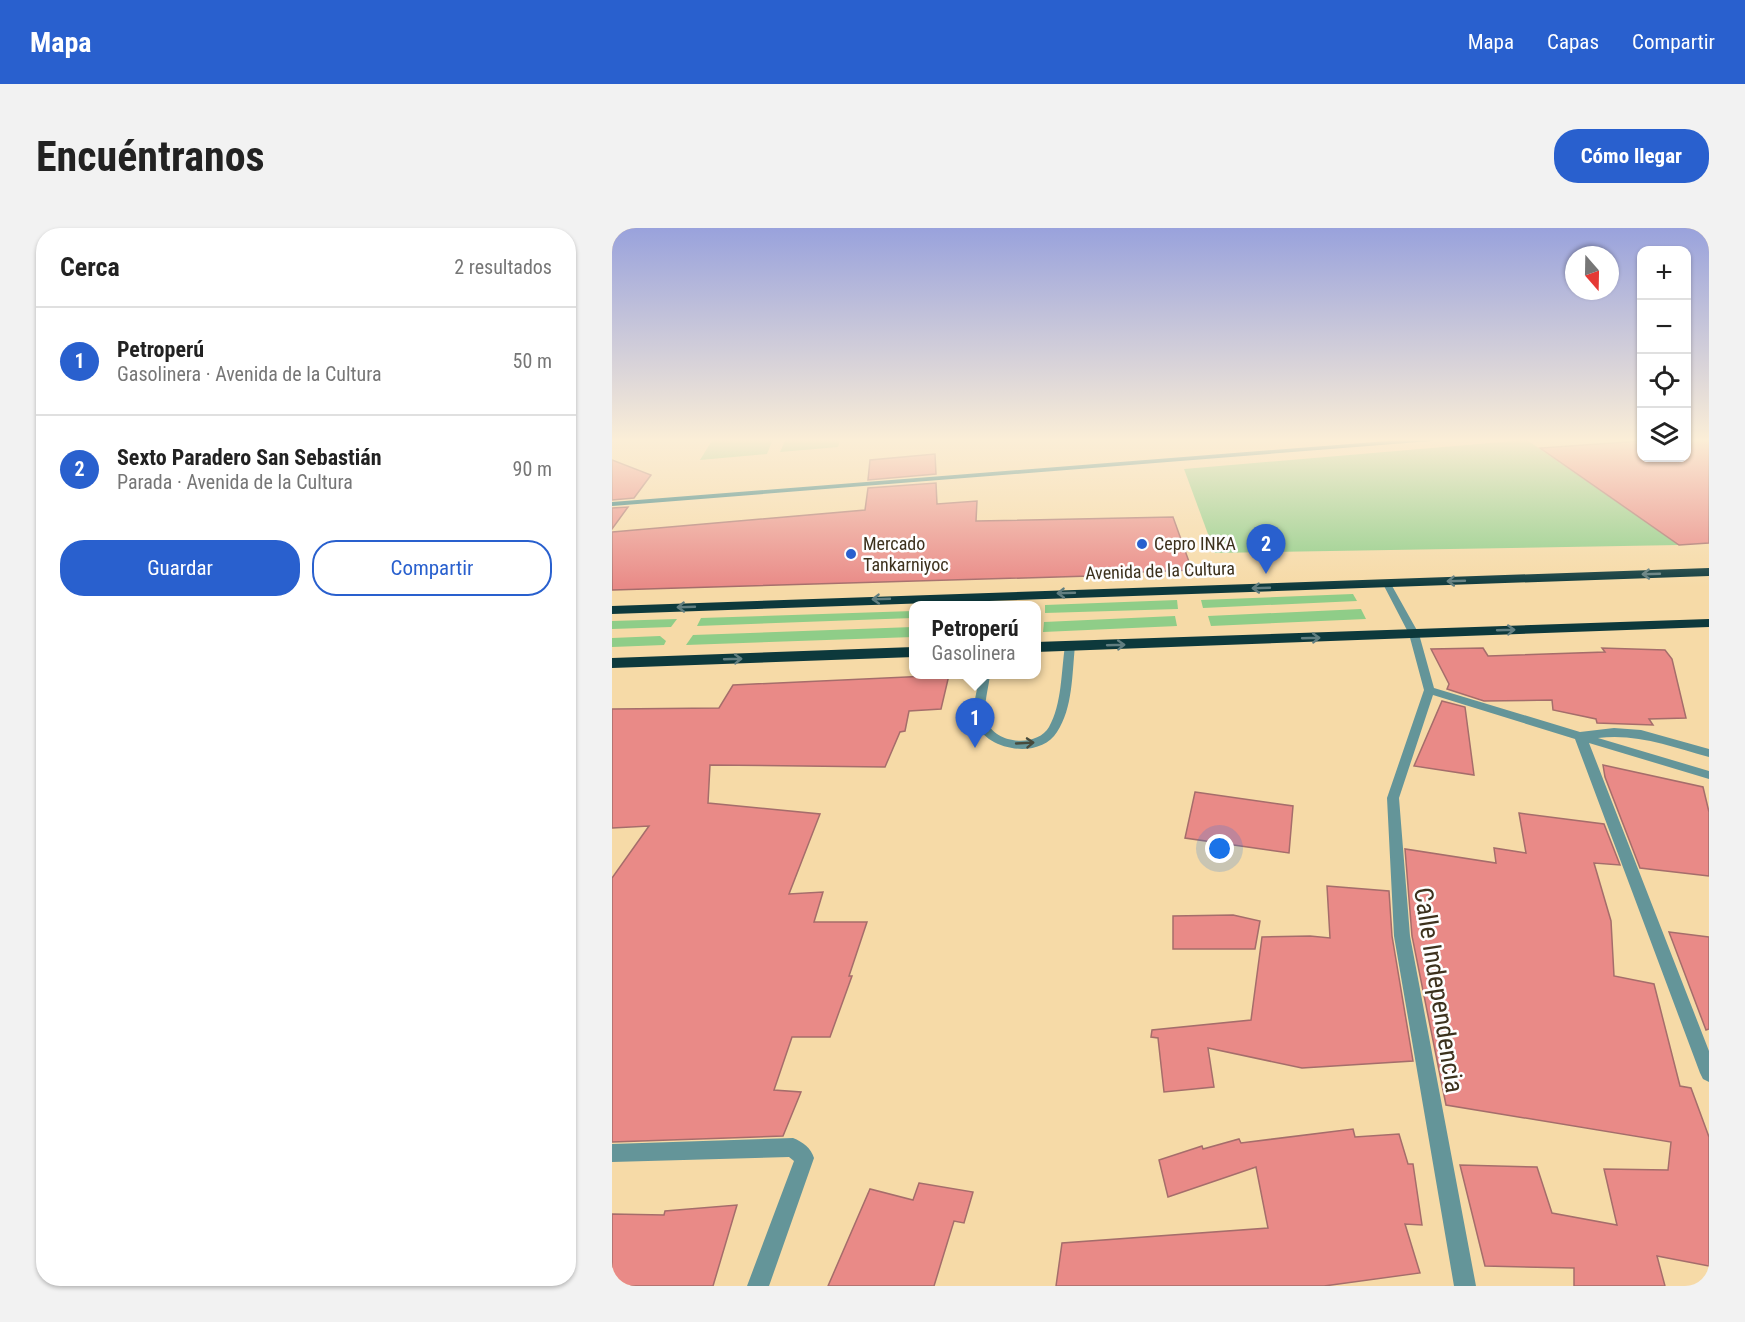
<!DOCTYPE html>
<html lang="es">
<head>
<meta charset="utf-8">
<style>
	:root { --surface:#fff; --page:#f2f2f2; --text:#222; --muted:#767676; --line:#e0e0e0; --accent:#2960ce }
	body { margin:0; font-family:"Roboto Condensed",sans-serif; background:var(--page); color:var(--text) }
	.controls { position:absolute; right:18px; top:18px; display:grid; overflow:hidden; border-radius:12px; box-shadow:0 2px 4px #0004 }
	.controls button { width:54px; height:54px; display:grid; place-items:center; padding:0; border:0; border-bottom:2px solid var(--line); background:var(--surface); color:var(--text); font:30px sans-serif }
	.compass { position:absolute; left:953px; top:18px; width:54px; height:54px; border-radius:50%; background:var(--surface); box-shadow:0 2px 4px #0004; rotate:160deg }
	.you { position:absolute; left:608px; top:621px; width:21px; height:21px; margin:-15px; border:4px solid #fff; border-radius:50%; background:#1a73e8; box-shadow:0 0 0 9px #1a73e833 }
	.badge { display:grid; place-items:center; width:39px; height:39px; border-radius:50%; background:var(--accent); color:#fff; font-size:20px; font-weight:700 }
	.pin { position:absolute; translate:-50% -50px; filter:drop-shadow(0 2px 3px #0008) }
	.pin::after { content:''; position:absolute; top:32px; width:21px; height:18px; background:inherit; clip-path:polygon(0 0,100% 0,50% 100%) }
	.popup { position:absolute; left:297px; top:373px; width:132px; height:78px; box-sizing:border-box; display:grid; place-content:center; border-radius:12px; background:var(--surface); filter:drop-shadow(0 2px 4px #0005); font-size:20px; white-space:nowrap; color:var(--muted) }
	.popup b { font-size:22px; color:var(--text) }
	.popup::after { content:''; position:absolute; left:50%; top:100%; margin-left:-12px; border:12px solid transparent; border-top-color:var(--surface) }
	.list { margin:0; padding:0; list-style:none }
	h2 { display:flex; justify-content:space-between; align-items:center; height:78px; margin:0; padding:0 24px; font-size:26px }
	h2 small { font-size:20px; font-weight:400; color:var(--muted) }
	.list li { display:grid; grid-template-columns:39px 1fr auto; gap:18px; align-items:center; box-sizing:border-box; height:108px; padding:0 24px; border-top:2px solid var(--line) }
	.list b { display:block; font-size:22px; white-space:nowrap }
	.list p { margin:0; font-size:20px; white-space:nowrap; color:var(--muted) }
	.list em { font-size:20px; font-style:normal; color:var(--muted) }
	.actions { display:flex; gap:12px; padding:18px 24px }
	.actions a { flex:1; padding:14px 0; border:2px solid var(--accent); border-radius:24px; text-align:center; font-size:21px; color:var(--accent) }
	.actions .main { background:var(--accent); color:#fff }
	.icon { flex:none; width:33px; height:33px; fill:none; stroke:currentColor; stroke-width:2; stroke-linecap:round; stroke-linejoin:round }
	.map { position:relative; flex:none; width:1097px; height:1058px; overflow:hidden; border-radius:24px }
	header { display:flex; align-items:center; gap:36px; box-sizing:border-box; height:84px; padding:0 30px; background:var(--accent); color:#fff }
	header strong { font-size:28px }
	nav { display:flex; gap:33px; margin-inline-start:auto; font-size:21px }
	.intro { display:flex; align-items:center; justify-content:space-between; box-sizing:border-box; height:144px; padding:0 36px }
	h1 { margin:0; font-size:42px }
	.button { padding:15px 27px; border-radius:24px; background:var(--accent); color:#fff; font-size:21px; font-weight:700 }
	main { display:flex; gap:36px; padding:0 36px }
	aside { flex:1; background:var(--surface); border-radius:24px; box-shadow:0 2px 4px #0004 }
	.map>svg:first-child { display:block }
	.green { fill:#8fcd88 }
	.building { fill:#e98a87; stroke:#a56d6b; stroke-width:1.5 }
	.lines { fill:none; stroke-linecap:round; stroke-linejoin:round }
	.lane { fill:#649599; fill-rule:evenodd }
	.street { fill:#649599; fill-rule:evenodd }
	.secondary { fill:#177177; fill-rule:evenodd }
	.highway { fill:#0d393c; fill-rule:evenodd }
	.oneway { stroke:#617e80 }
	.oneway2 { stroke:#464a3c }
	.poi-dot { fill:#2960ce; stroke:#fefefe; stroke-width:2 }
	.labels { text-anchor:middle; stroke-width:5; stroke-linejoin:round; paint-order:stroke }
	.far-poi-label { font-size:18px; fill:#3c311d; stroke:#fefefe; text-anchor:start }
	.far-street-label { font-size:18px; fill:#3c311d; stroke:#fefefe }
	.near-street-label { font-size:26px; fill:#3c311d; stroke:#fefefe }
</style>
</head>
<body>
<header>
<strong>Mapa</strong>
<nav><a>Mapa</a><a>Capas</a><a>Compartir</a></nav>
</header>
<div class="intro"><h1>Encuéntranos</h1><a class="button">Cómo llegar</a></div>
<main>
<aside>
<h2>Cerca<small>2 resultados</small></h2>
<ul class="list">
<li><span class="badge">1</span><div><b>Petroperú</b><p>Gasolinera · Avenida de la Cultura</p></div><em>50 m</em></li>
<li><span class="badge">2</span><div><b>Sexto Paradero San Sebastián</b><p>Parada · Avenida de la Cultura</p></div><em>90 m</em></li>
</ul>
<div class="actions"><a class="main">Guardar</a><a>Compartir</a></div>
</aside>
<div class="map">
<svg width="1097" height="1058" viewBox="0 0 1097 1058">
	<rect width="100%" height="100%" fill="#f6daa7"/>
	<g class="green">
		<path d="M 101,211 L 161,211 L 155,226 L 88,232 Z"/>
		<path d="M 174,211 L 228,211 L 226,219 L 168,224 Z"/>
		<path d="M 915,212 L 1067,317 L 603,325 L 572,241 Z"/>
		<path d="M 741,366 L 745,373 L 591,380 L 589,372 Z"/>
		<path d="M 565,372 L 566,381 L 433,385 L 433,377 Z"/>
		<path d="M 749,381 L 754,391 L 599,398 L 596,388 Z"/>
		<path d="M 301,383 L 301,390 L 85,398 L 89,390 Z"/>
		<path d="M 563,388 L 565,398 L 431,404 L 432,394 Z"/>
		<path d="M 65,391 L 59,399 L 0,401 L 0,393 Z"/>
		<path d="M 301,399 L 301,409 L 74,417 L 81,407 Z"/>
		<path d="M 48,408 L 54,413 L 52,417 L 0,419 L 0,410 Z"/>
	</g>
	<g class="building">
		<path d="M 1074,211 L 1097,211 L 1097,315 L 1067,317 L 928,220 L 1029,213 L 1029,230 L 1074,230 Z"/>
		<path d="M 323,226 L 324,246 L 256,252 L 258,232 Z"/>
		<path d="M 0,232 L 39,247 L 22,270 L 0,272 Z"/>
		<path d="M 324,255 L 325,276 L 365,273 L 364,293 L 561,289 L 580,342 L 478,346 L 478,348 L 0,362 L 0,304 L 253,282 L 256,260 Z"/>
		<path d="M 16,279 L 0,301 L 0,280 Z"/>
		<path d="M 871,420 L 876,428 L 993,424 L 990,420 L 1053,422 L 1060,431 L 1074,490 L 1037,491 L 1041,497 L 985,495 L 984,491 L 941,482 L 940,472 L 872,473 L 835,461 L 837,456 L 819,421 Z"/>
		<path d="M 337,447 L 329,481 L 297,483 L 293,503 L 288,504 L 273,539 L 98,537 L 96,575 L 208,586 L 177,666 L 211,664 L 202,694 L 255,694 L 237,748 L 240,748 L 218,809 L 180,809 L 162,862 L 189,864 L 171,908 L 0,914 L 0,650 L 37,598 L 0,600 L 0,481 L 107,480 L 121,457 Z"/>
		<path d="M 830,473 L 853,479 L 862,547 L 802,538 Z"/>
		<path d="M 991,537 L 1091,559 L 1097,584 L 1097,648 L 1028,640 L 993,549 Z"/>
		<path d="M 583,564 L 681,578 L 677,625 L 573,610 Z"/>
		<path d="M 907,585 L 992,596 L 1008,637 L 982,635 L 999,693 L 1002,748 L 1042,756 L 1068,858 L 1079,860 L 1097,909 L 1097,1038 L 1045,1028 L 1053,1058 L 962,1058 L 962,1040 L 873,1038 L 848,937 L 925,939 L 940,985 L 1005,997 L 992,941 L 1056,942 L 1059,914 L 834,877 L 800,708 L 793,621 L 884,635 L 882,620 L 914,625 Z"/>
		<path d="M 715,658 L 777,663 L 780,708 L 801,833 L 690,840 L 596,820 L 602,859 L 552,864 L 546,810 L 539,809 L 540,802 L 639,792 L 650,709 L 698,708 L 718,710 Z"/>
		<path d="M 621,687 L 648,693 L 643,721 L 561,721 L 561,688 Z"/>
		<path d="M 1057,704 L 1097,709 L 1097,801 L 1094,802 Z"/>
		<path d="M 741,901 L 743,909 L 787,906 L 796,936 L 801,936 L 810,997 L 793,996 L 808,1045 L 712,1058 L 444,1058 L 450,1015 L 656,1000 L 644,939 L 556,969 L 547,932 L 590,918 L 591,921 L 627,911 L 629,915 Z"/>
		<path d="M 307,955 L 361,964 L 352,995 L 342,993 L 322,1058 L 216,1058 L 258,961 L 301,972 Z"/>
		<path d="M 125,977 L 101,1058 L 0,1058 L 0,986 L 52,987 L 53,983 Z"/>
	</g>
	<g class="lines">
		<path class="lane" d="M 458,415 L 463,418 C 460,446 461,480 445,504 C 428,532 373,523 363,493 C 359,480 366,460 368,446 L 378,446 C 377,460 370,479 375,493 C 382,516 425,520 437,499 C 450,476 449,444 453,418 Z"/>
		<g class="street">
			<path d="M 775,353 L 779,356 L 807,406 L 822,460 L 968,504 L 1002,500 L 1029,502 L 1097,521 L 1097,529 C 1060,519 1025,505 986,510 L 1097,543 L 1097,551 L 977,515 L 1097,823 L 1097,854 L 1091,851 L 1088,845 L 963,511 L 821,467 L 787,570 L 798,708 L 864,1058 L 842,1058 L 782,708 L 775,570 L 812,462 L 797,406 L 771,356 Z"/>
			<path d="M 181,910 C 191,914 199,920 202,930 L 157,1058 L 135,1058 L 182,933 L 177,929 L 0,934 L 0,916 Z"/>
		</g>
		<path class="secondary" d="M 801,211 L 823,211 L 820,213 L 0,278 L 0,274 Z"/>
		<g class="highway">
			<path d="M 1097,340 L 1097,348 L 0,386 L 0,378 Z"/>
			<path d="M 1097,391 L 1097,399 L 424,424 L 424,414 Z"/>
			<path d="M 302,419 L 302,429 L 0,440 L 0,430 Z"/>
		</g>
	</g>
	<defs><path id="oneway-shaft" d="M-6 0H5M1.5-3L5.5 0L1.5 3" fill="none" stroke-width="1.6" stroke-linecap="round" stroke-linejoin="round" transform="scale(1.5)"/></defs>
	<g class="oneway">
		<use href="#oneway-shaft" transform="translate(1039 346) rotate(178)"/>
		<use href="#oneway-shaft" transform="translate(844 353) rotate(178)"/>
		<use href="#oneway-shaft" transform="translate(649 360) rotate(178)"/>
		<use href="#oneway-shaft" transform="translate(454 365) rotate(178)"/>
		<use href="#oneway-shaft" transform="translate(269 371) rotate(178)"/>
		<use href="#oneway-shaft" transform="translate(74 379) rotate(178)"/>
		<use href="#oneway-shaft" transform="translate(894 402) rotate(-2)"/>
		<use href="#oneway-shaft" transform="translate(699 410) rotate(-2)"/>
		<use href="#oneway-shaft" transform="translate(504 417) rotate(-2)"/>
		<use href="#oneway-shaft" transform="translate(121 431) rotate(-2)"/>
	</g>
	<use class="oneway2" href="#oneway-shaft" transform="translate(413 515) rotate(-3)"/>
	<linearGradient id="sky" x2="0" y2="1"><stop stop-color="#99a2dc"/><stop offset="0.59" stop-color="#fbeed7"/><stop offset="1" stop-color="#fbeed7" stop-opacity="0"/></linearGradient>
	<rect width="1097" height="359" fill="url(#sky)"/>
	<g class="poi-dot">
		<circle cx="530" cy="316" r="6"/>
		<circle cx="239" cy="326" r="6"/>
	</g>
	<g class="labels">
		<g class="far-poi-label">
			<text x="251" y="322">Mercado<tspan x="251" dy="21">Tankarniyoc</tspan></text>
			<text x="542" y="322">Cepro INKA</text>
		</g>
		<g class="far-street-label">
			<text transform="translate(548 343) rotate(-2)" y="6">Avenida de la Cultura</text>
		</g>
		<g class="near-street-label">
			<text transform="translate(827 762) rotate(81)" y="9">Calle Independencia</text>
		</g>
	</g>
</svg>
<div class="controls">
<button>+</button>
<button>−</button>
<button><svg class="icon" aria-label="locate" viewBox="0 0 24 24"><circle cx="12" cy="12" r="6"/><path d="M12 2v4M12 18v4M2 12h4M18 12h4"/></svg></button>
<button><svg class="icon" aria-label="layers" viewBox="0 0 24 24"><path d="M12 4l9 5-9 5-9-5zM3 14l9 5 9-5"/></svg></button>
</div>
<svg class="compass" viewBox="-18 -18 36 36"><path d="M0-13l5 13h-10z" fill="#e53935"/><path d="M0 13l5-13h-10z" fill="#767676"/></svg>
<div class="you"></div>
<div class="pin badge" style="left:363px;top:520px">1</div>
<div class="popup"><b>Petroperú</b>Gasolinera</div>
<div class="pin badge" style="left:654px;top:346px">2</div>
</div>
</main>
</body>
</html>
